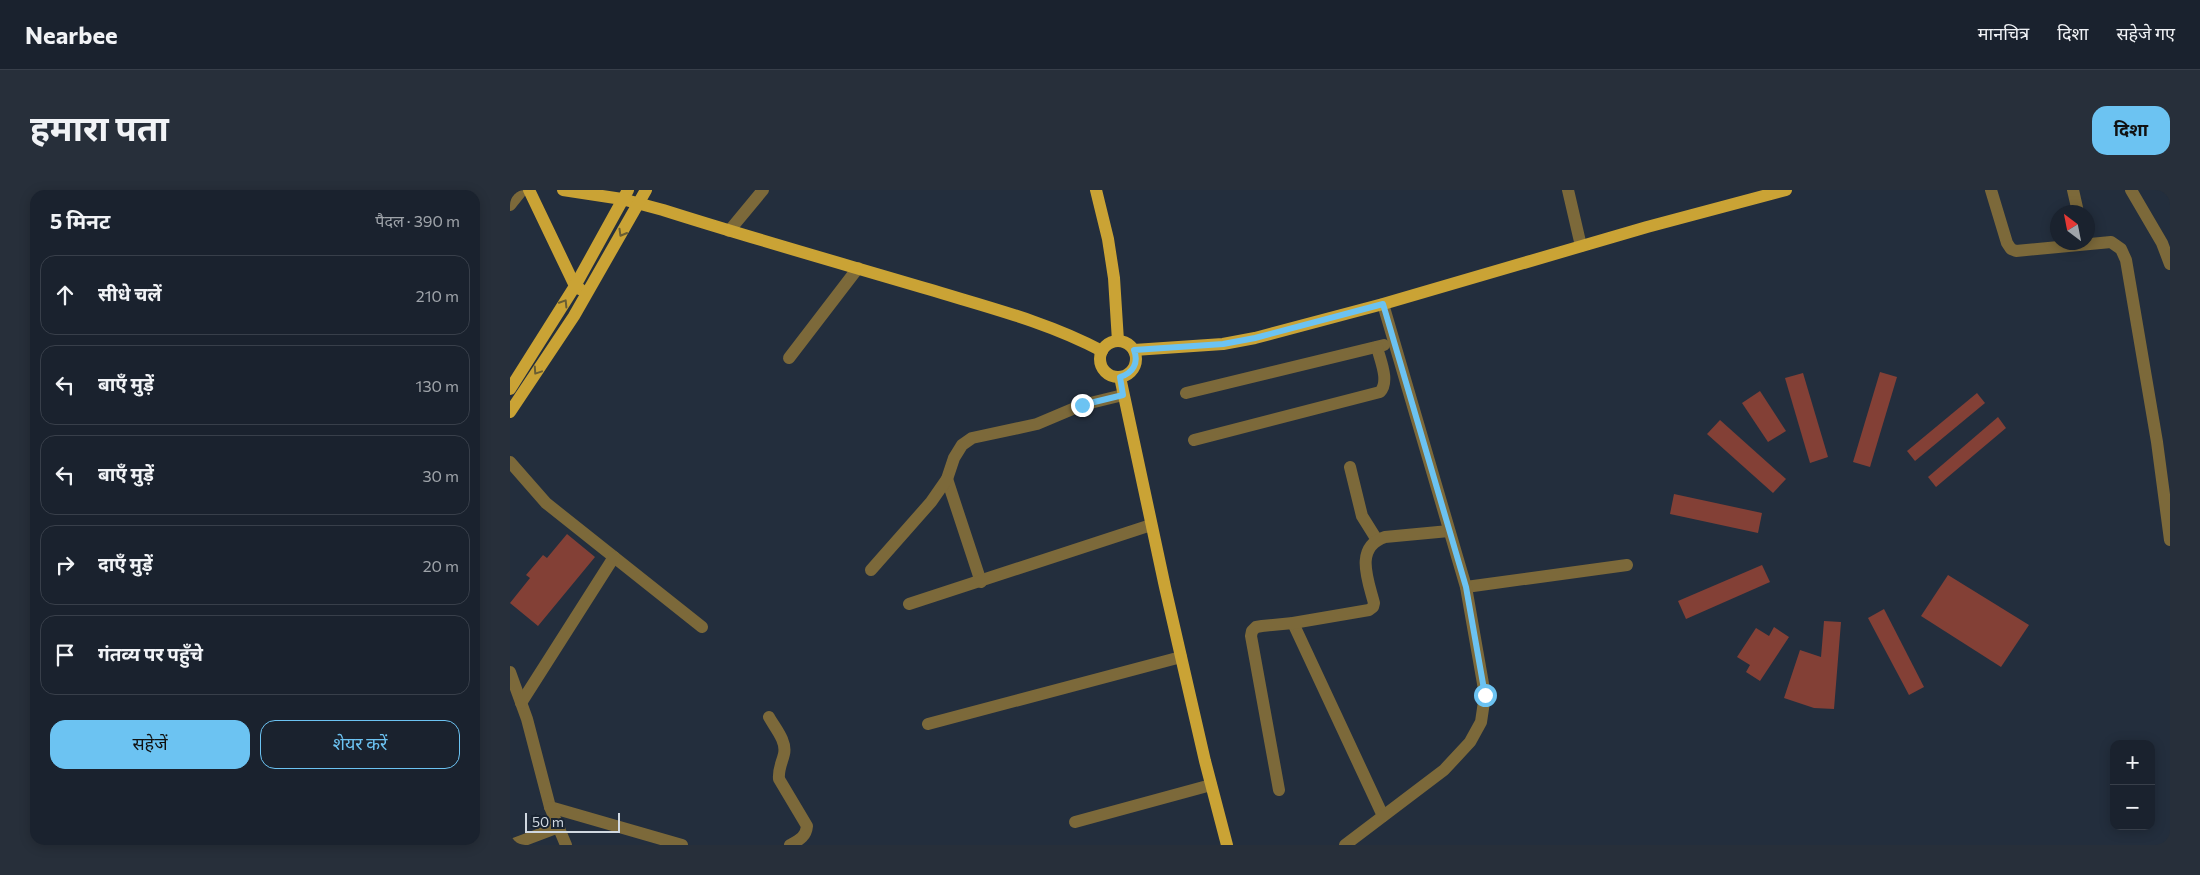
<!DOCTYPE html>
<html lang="hi">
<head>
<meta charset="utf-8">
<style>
	:root { --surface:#1a222e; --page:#272f3a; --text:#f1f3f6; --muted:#9fa4aa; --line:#383f4a; --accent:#6cc3f2 }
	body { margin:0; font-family:Commissioner,"Noto Sans Devanagari",sans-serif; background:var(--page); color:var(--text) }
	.controls { position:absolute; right:15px; bottom:15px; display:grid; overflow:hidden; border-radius:10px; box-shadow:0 2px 12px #0003 }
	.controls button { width:45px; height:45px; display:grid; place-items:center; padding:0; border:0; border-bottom:1px solid var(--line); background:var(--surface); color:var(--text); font:25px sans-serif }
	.compass { position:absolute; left:1540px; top:15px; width:45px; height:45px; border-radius:50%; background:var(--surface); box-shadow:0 2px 12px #0003; rotate:328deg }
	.scale { position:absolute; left:15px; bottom:12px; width:95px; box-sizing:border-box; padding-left:5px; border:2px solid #d0d8e1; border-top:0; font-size:14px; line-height:18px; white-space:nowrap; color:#d0d8e1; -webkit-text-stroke:4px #192432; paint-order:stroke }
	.stop { position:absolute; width:15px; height:15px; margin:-11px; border:4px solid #6cc3f2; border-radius:50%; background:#fff }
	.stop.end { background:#6cc3f2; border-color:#fff; box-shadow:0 1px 5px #0008 }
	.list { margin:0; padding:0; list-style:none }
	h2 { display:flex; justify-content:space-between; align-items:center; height:65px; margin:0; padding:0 20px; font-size:21px }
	h2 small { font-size:16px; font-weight:400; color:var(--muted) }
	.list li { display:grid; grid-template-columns:32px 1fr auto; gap:15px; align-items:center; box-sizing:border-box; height:80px; margin:0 10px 10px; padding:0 10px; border:1px solid var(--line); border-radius:15px }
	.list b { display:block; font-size:19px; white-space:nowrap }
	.list em { font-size:16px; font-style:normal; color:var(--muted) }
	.actions { display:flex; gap:10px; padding:15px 20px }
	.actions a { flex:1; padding:11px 0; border:1px solid var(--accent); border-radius:15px; text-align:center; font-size:18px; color:var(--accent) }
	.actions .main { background:var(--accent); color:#111 }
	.icon { flex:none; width:28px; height:28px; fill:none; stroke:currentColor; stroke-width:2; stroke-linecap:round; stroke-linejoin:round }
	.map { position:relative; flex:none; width:1660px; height:655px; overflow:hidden; border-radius:15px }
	header { display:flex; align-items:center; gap:30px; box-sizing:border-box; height:70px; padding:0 25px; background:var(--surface); border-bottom:1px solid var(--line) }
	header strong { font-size:24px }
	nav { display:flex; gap:28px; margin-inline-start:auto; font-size:18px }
	.intro { display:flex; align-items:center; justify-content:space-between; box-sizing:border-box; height:120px; padding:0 30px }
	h1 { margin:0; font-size:35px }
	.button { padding:12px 22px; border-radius:15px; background:var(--accent); color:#111; font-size:18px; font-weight:700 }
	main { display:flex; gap:30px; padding:0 30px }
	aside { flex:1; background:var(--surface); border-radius:15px; box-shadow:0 2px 12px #0003 }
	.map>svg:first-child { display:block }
	.building { fill:#834036 }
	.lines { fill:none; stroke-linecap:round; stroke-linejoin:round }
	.minor { stroke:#7c693a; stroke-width:12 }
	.major { stroke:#caa335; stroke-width:12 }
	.oneway { stroke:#695d33 }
	.route { stroke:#6cc3f2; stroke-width:6 }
</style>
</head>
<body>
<header>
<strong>Nearbee</strong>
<nav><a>मानचित्र</a><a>दिशा</a><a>सहेजे गए</a></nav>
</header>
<div class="intro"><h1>हमारा पता</h1><a class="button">दिशा</a></div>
<main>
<aside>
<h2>5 मिनट<small>पैदल · 390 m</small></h2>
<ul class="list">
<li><svg class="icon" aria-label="ahead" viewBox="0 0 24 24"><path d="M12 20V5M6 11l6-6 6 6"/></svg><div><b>सीधे चलें</b></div><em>210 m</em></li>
<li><svg class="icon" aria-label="left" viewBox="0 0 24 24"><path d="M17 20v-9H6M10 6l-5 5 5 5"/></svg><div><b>बाएँ मुड़ें</b></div><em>130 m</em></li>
<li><svg class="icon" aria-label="left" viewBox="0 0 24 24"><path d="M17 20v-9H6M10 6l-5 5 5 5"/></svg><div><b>बाएँ मुड़ें</b></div><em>30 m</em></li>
<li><svg class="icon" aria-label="right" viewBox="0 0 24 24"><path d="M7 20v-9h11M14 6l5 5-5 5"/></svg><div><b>दाएँ मुड़ें</b></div><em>20 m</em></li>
<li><svg class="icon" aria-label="arrive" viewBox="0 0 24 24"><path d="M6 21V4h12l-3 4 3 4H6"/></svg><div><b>गंतव्य पर पहुँचे</b></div></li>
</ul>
<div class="actions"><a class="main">सहेजें</a><a>शेयर करें</a></div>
</aside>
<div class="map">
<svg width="1660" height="655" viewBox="0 0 1660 655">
	<rect width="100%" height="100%" fill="#232e3d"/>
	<g class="building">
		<path d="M 1370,182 L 1387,187 L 1360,277 L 1343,272 Z"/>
		<path d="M 1293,183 L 1318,267 L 1300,273 L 1275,188 Z"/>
		<path d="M 1250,201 L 1276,241 L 1258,252 L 1232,213 Z"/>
		<path d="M 1467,203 L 1475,213 L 1405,271 L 1397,261 Z"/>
		<path d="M 1488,227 L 1496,238 L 1426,297 L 1418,287 Z"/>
		<path d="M 1210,230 L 1276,289 L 1263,303 L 1197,244 Z"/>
		<path d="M 1164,304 L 1252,323 L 1248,343 L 1160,324 Z"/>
		<path d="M 57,344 L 85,367 L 28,436 L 0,413 L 20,388 L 16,385 L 33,365 L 37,368 Z"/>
		<path d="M 1252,375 L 1260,392 L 1176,429 L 1168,411 Z"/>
		<path d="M 1438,385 L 1519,435 L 1491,477 L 1411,426 Z"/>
		<path d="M 1374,419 L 1414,497 L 1399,505 L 1358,428 Z"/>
		<path d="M 1314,431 L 1331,432 L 1324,519 L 1304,518 L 1274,508 L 1290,460 L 1311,467 Z"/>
		<path d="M 1264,437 L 1279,447 L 1250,491 L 1236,482 L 1240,475 L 1227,467 L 1246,438 L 1259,446 Z"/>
	</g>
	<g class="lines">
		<g class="minor">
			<path d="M 1058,0 L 1071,56"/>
			<path d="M 1481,0 L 1497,53 L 1501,59 L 1506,61 L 1601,52 L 1611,59 L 1616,70 L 1647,252 L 1660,350"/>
			<path d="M 1563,0 L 1568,22"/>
			<path d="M 1621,0 L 1652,53 L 1660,74"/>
			<path d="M 0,15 L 12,0"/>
			<path d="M 219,41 L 253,0"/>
			<path d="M 279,168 L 348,78"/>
			<path d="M 676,203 L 874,155"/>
			<path d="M 684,250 L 870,202 C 880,191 870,170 867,157"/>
			<path d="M 0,272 L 36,313 L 192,437"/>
			<path d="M 840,277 L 852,326 L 867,350"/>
			<path d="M 437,289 L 471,392"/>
			<path d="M 361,380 L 421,312 L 437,289 L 444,268 L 452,255 L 462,248 L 527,234 L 572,215 L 613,205"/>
			<path d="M 956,397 L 1117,375"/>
			<path d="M 399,414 L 641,335"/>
			<path d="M 783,433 L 873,626"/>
			<path d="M 0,482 L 17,529 L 40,617 L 56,655"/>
			<path d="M 11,513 L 104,367"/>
			<path d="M 259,527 C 265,538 277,551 274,564 C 272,573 268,579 269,589 L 297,636 C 296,647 289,650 280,655"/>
			<path d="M 418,534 L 671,467"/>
			<path d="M 769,600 L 741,446 L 742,441 L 746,437 L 752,436 L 783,433 L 859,420 L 863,417 L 864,413 C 858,390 844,357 875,347 L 939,341"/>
			<path d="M 40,617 L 172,655"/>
			<path d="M 565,632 L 701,595"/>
			<path d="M 1,655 L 49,637"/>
			<path d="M 835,655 L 934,580 L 960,552 L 971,532 L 975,505 L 956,397 L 873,114"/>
		</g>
		<g class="major">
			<path d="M 19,0 L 65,96 L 70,99"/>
			<path d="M 53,0 L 112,9 L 153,20 C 241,48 330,73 418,99 C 477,117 538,132 592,161"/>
			<path d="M 586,0 L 598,49 L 604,88 L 608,151"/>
			<circle cx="608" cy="169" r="18"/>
			<path d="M 624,160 L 713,154 L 745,148 L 873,114 L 1137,37 L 1276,0"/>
			<path d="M 610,187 L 655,397 L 695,571 L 717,655"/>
			<path d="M 0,199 L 65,96 L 118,0"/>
			<path d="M 0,222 L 64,126 L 136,0"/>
		</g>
	</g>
	<defs><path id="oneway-chevron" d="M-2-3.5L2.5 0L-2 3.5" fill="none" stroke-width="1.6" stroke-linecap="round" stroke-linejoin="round" transform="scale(1.25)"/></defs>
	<g class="oneway">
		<use href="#oneway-chevron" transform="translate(112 43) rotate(120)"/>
		<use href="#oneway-chevron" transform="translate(54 113) rotate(-58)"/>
		<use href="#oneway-chevron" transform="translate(27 181) rotate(124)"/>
	</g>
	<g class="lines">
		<path class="route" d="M 572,215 L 613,205 L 610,187 C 623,183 629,173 624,160 L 713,154 L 745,148 L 873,114 L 956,397 L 975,505"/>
	</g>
</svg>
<div class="controls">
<button>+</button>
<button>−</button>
</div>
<svg class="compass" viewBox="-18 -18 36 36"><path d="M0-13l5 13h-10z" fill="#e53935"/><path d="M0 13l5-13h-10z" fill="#9fa4aa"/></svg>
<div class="scale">50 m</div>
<div class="stop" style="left:975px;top:505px"></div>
<div class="stop end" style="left:572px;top:215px"></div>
</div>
</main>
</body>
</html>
